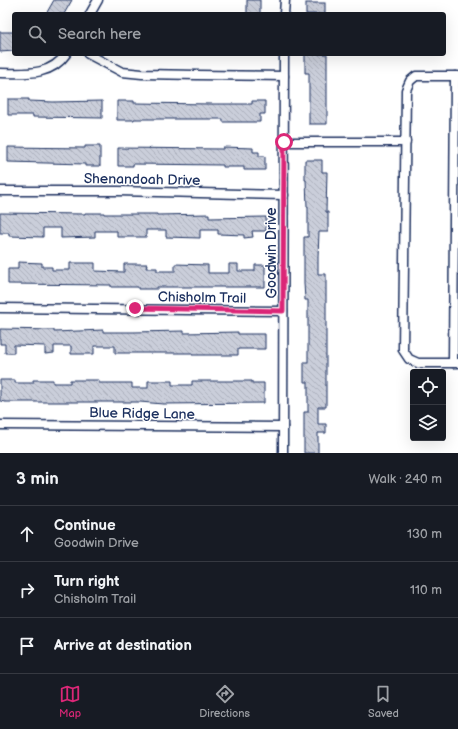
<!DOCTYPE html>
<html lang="en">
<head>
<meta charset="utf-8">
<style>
	:root { --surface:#171b24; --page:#20242c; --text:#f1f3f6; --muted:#9ea1a6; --line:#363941; --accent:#db2777 }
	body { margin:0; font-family:"Balsamiq Sans",sans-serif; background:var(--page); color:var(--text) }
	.controls { position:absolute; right:12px; bottom:12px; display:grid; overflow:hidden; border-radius:4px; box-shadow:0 4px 16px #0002 }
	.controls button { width:36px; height:36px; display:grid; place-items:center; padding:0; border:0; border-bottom:1px solid var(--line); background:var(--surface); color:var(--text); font:20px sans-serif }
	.stop { position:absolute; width:12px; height:12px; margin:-9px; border:3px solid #db2777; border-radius:50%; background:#fff }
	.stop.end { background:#db2777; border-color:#fff; box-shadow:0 1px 4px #0008 }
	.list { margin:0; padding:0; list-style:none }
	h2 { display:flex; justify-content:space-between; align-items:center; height:52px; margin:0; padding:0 16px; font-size:17px }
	h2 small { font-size:13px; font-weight:400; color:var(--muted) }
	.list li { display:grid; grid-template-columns:26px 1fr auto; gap:12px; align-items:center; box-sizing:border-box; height:56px; padding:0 16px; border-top:1px solid var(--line) }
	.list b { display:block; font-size:15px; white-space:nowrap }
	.list p { margin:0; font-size:13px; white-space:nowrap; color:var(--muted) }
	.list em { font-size:13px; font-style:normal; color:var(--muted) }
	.icon { flex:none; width:22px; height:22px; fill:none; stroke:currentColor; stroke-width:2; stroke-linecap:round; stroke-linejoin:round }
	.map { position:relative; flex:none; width:458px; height:453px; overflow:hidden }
	.search { position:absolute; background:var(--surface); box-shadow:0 4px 16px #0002; left:12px; right:12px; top:12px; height:44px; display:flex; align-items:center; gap:10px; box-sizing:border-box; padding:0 14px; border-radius:4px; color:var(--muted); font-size:15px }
	.sheet { height:220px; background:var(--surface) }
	nav { display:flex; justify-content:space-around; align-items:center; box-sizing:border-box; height:56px; border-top:1px solid var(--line); background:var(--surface); font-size:11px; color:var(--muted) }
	nav a { display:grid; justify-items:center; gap:2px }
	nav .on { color:var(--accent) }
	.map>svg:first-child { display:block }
	.building { fill:url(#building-back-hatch); stroke:#1b2f5e }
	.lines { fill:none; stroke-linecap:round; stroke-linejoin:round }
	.minor-casing { stroke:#1b2f5e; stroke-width:11 }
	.minor { stroke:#fff; stroke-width:8 }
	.route { stroke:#db2777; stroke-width:5 }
	.labels { text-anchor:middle; stroke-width:3; stroke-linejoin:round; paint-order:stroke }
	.street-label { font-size:14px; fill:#1b2f5e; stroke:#fff }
</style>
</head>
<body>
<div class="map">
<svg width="458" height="453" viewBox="0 0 458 453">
	<defs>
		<pattern id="building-back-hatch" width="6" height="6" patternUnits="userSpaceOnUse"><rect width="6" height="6" fill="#caceda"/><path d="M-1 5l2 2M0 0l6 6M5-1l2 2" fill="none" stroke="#adb1be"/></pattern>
	</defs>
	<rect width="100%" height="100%" fill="#fff"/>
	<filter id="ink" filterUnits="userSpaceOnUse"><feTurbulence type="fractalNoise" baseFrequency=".025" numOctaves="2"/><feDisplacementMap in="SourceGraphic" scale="8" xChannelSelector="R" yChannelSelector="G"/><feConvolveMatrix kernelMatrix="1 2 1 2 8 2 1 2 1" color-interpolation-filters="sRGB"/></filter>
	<g filter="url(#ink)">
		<g class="building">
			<path d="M 54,0 L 72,0 L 64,14 L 46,14 Z"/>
			<rect x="247" y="0" width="13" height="14"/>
			<rect x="306" y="3" width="19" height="11"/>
			<path d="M 0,32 L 14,32 L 14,51 L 0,52 Z"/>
			<path d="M 305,54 L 327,54 L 327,124 L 309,124 L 309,73 L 305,73 Z"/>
			<path d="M 8,99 L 29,99 L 29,101 L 53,102 L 102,101 L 102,118 L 33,117 L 33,115 L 8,115 Z"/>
			<path d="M 117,101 L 134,101 L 134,103 L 212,104 L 252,104 L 252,101 L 265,101 L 265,114 L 260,114 L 260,122 L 223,122 L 223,119 L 134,119 L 134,120 L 117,120 Z"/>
			<path d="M 85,146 L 100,146 L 100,166 L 85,166 L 85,164 L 8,162 L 8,147 L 85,148 Z"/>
			<path d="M 223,147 L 253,148 L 253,152 L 259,152 L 259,156 L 265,156 L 265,170 L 244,170 L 244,167 L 223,167 L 223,165 L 133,164 L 133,166 L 118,166 L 118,148 L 223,149 Z"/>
			<path d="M 305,160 L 322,160 L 322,172 L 327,172 L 326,212 L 328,212 L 328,232 L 319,232 L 318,257 L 318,274 L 326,274 L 326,407 L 318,407 L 318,424 L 326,424 L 326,433 L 318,433 L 318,453 L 304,453 L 304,412 L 308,412 L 308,382 L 304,382 L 304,362 L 308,362 L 308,300 L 305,300 L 304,283 L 304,237 L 308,237 L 308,207 L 307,207 L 306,180 L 305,180 Z"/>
			<path d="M 0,213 L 85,214 L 85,213 L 104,213 L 104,214 L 157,214 L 157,215 L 209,214 L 209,218 L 266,217 L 266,231 L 252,231 L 253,237 L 244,238 L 244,235 L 218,234 L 218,230 L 200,230 L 200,238 L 166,237 L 166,230 L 146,230 L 146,237 L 117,237 L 117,231 L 95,231 L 95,237 L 61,238 L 61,228 L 43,228 L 43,237 L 9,236 L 9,233 L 0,233 Z"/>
			<path d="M 18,262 L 42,263 L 42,267 L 52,267 L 52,270 L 70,270 L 70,263 L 95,263 L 95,271 L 124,272 L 124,264 L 147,264 L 146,268 L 157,268 L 157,271 L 175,271 L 175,264 L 208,265 L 208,273 L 229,273 L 229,264 L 238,264 L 238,271 L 255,271 L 255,265 L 265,265 L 265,287 L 157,287 L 157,289 L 138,289 L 138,287 L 111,287 L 111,285 L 8,284 L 8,269 L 18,269 Z"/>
			<path d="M 0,329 L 54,330 L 54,332 L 103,330 L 103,332 L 133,332 L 184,331 L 184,333 L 238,332 L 238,334 L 265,334 L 265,349 L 238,349 L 238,355 L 192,355 L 192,353 L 115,353 L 115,346 L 94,346 L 94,354 L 71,354 L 71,346 L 54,346 L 54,353 L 45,354 L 45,346 L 14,345 L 14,353 L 5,353 L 5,344 L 0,344 Z"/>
			<path d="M 0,380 L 15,380 L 15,383 L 33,383 L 33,380 L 53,380 L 53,383 L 70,383 L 70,380 L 99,380 L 99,383 L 132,383 L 132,388 L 148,388 L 148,381 L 172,381 L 172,385 L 192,385 L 192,381 L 252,381 L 252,383 L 264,383 L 264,403 L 163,404 L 140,402 L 5,402 L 0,401 Z"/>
		</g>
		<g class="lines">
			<defs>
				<g id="minor">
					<path d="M 90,14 L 98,0"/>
					<path d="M 284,14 L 285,0"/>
					<path d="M 88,54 L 122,72 L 142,74 L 197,75 L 284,76"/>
					<path d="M 0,73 C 24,73 50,77 66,54"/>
					<path d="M 458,76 L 416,76 L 410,81 L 406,90 L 403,350 L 409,359 L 418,363 L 458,363"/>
					<path d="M 284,142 L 406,142"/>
					<path d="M 0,191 L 118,191 L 284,195"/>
					<path d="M 0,308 L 283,311"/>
					<path d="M 453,363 L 455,76"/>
					<path d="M 0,425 L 283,427"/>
					<path d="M 283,453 L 284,54"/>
				</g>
			</defs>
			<use href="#minor" class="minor-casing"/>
			<use href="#minor" class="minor"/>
		</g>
	</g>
	<g class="lines" filter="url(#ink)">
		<path class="route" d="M 135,308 L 283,311 L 284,142"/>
	</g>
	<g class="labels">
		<g class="street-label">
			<text transform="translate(142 179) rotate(1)" y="5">Shenandoah Drive</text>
			<text transform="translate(271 253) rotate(-90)" y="5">Goodwin Drive</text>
			<text transform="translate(202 297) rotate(1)" y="5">Chisholm Trail</text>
			<text transform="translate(142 413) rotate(1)" y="5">Blue Ridge Lane</text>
		</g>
	</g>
</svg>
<div class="controls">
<button><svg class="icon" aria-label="locate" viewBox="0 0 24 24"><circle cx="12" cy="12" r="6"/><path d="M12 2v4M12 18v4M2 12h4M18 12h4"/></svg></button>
<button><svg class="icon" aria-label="layers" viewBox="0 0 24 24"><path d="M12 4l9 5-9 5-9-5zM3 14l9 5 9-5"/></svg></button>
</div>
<div class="stop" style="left:284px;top:142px"></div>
<div class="stop end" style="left:135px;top:308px"></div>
<div class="search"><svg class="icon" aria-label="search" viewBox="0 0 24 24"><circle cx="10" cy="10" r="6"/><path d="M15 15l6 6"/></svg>Search here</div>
</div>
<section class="sheet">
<h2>3 min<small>Walk · 240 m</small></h2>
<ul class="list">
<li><svg class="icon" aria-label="ahead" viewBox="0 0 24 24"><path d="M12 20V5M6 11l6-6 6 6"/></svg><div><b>Continue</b><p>Goodwin Drive</p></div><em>130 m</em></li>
<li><svg class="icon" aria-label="right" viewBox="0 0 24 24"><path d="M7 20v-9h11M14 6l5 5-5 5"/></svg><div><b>Turn right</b><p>Chisholm Trail</p></div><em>110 m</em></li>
<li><svg class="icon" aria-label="arrive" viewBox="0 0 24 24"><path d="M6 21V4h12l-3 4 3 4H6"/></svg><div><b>Arrive at destination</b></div></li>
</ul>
</section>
<nav>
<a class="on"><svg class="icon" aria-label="map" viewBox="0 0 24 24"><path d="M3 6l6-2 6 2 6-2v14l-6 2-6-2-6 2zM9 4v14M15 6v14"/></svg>Map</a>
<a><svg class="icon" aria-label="directions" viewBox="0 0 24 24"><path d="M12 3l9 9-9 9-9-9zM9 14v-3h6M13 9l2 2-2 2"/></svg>Directions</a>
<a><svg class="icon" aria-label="saved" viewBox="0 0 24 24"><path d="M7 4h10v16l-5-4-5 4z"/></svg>Saved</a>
</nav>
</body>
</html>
